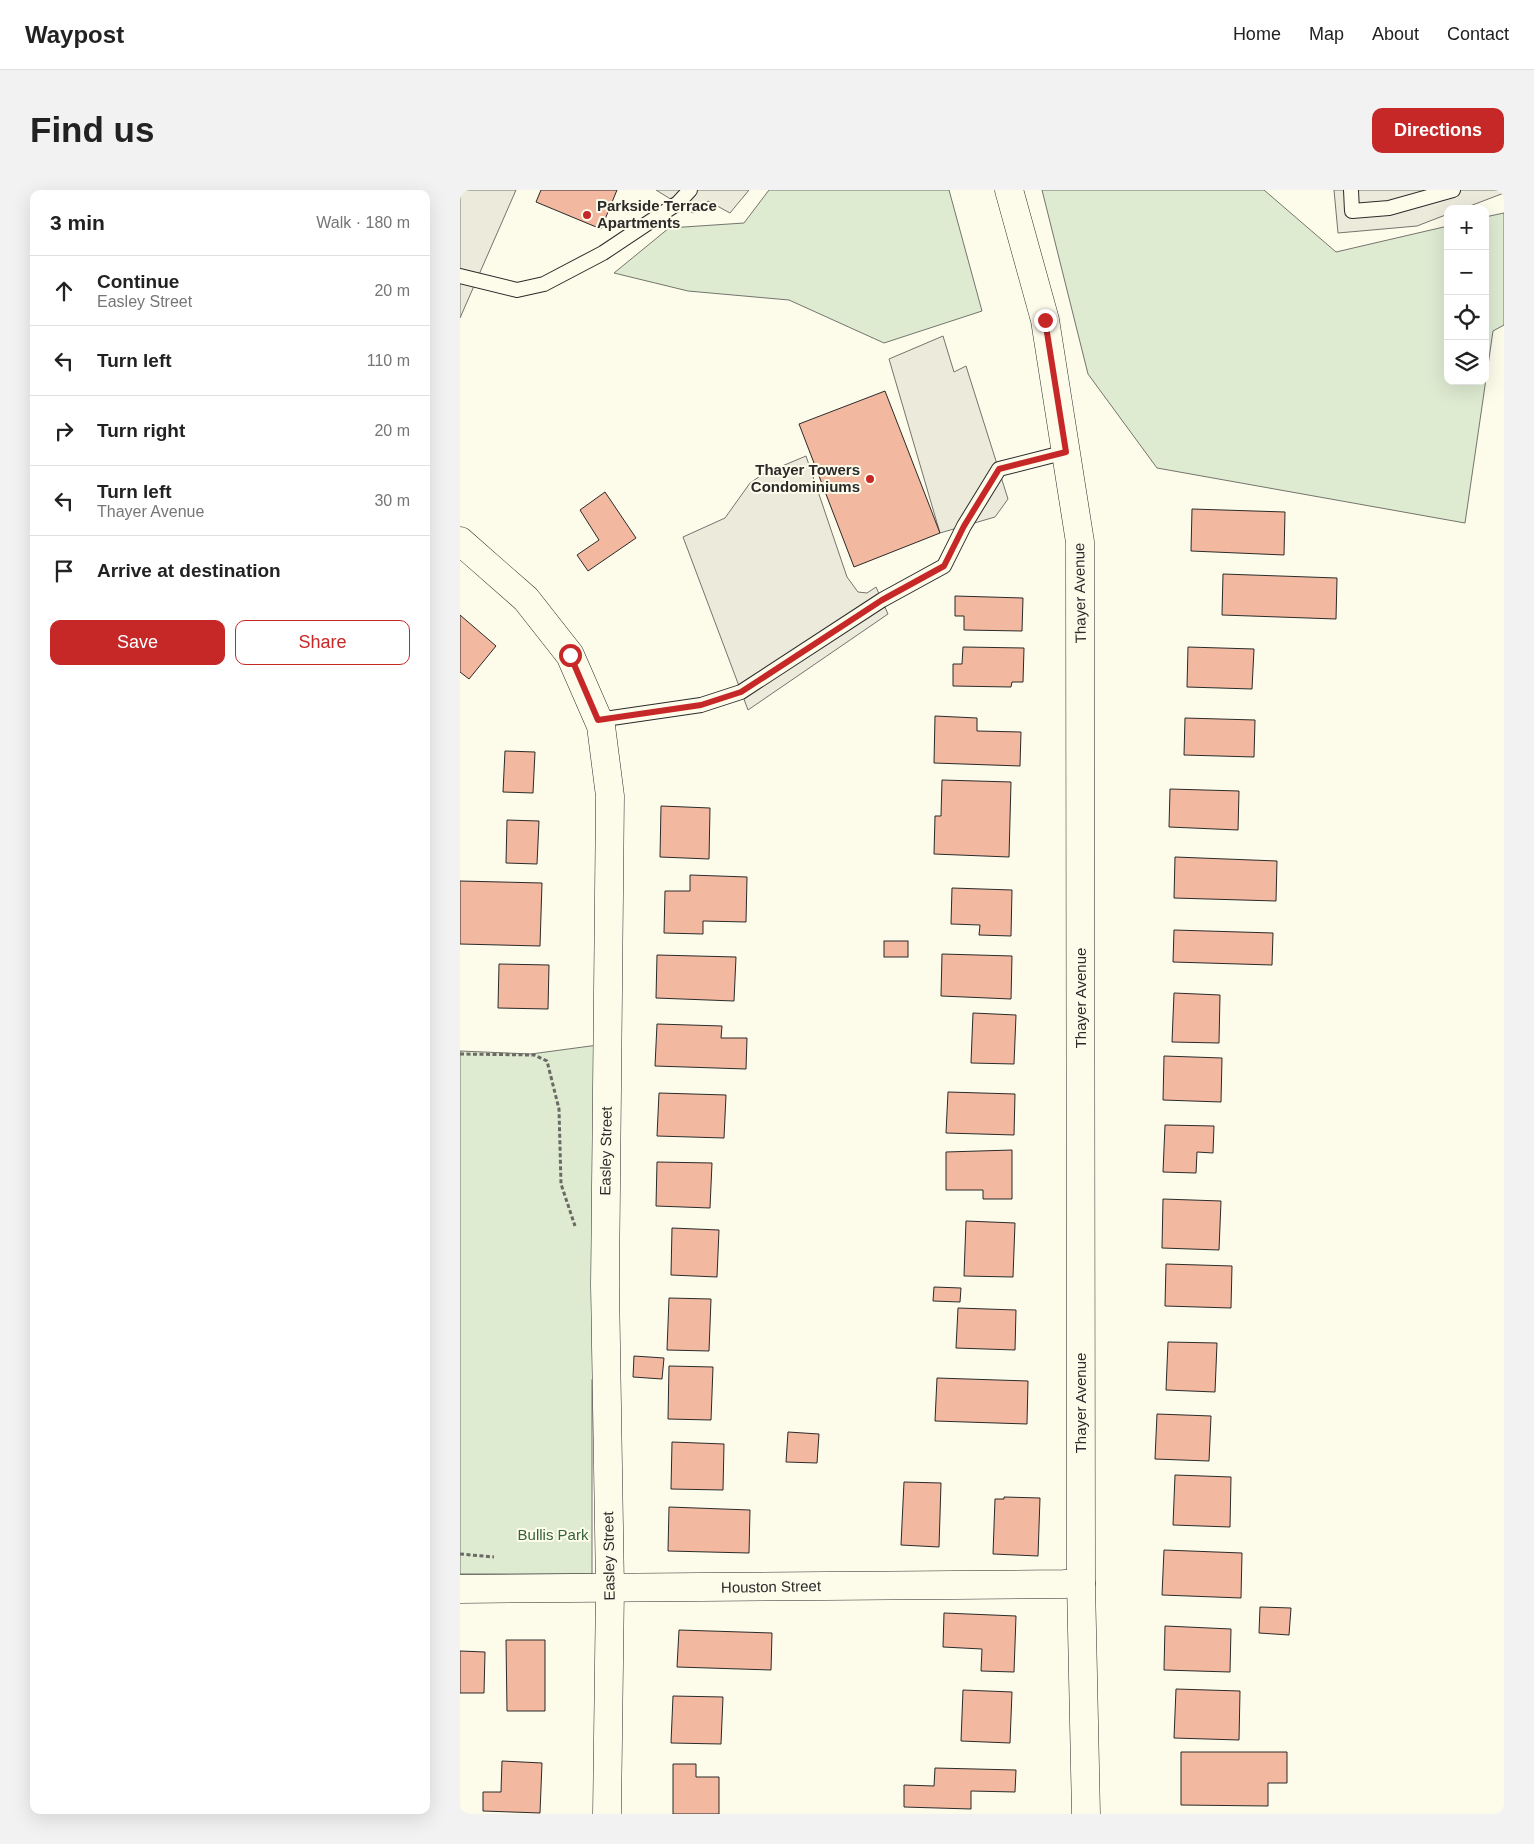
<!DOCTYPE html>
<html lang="en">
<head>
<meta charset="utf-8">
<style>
	:root { --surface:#fff; --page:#f2f2f2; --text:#222; --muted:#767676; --line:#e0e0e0; --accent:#c62828 }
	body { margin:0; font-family:Helvetica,sans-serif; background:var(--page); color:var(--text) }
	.controls { position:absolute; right:15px; top:15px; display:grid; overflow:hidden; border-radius:10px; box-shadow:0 5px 20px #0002 }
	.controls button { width:45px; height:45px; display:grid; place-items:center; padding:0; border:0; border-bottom:1px solid var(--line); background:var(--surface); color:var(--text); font:25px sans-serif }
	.stop { position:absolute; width:15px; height:15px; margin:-11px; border:4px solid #c62828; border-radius:50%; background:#fff }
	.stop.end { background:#c62828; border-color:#fff; box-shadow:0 1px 5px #0008 }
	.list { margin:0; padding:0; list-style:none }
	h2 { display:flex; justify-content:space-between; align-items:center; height:65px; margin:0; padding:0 20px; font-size:21px }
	h2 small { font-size:16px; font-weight:400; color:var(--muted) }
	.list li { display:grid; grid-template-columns:32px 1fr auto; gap:15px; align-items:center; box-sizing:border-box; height:70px; padding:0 20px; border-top:1px solid var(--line) }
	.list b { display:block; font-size:19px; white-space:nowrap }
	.list p { margin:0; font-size:16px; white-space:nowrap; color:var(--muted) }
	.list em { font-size:16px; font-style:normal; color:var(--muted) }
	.actions { display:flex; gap:10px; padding:15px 20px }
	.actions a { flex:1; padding:11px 0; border:1px solid var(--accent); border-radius:10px; text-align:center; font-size:18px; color:var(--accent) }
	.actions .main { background:var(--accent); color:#fff }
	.icon { flex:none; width:28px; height:28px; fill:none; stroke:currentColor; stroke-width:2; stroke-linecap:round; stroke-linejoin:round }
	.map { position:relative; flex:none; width:1044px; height:1624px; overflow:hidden; border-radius:10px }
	header { display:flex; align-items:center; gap:30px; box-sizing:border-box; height:70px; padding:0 25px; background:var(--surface); border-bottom:1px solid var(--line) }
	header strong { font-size:24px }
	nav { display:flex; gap:28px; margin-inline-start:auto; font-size:18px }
	.intro { display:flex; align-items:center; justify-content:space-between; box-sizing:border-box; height:120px; padding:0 30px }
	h1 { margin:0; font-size:35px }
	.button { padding:12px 22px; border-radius:10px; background:var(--accent); color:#fff; font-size:18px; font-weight:700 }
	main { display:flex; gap:30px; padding:0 30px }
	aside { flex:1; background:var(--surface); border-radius:10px; box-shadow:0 5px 20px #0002 }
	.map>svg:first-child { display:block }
	.green { fill:#deebd1; stroke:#74746e }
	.parking { fill:#eceadb; stroke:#74746e }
	.building { fill:#f2b8a0; stroke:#2b2b2b }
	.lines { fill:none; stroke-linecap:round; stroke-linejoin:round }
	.lane-casing { stroke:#2b2b2b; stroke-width:16 }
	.street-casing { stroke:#2b2b2b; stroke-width:29 }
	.path { stroke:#6a6964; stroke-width:3; stroke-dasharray:4 2.5; stroke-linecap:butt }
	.lane { stroke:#fdfbea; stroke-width:14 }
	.street { stroke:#fdfbea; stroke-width:28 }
	.route { stroke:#c62828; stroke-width:6 }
	.poi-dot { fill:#c62828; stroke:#fdfbea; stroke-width:2 }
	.labels { text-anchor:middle; stroke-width:4; stroke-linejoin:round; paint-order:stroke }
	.poi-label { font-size:15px; font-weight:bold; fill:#2b2b2b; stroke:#fdfbea; text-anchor:start }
	.street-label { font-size:15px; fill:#2b2b2b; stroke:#fdfbea }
	.park-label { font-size:15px; fill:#34623c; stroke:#fdfbea }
</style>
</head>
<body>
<header>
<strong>Waypost</strong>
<nav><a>Home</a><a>Map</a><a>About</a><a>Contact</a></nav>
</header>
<div class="intro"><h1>Find us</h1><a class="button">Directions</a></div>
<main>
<aside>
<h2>3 min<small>Walk · 180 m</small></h2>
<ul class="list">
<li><svg class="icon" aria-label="ahead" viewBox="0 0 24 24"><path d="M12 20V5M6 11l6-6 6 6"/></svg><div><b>Continue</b><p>Easley Street</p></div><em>20 m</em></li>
<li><svg class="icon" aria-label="left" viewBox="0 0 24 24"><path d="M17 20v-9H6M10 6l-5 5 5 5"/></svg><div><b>Turn left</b></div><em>110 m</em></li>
<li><svg class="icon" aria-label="right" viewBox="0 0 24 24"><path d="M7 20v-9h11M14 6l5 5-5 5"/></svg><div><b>Turn right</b></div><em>20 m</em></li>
<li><svg class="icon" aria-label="left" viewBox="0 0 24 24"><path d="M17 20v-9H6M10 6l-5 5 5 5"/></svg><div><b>Turn left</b><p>Thayer Avenue</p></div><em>30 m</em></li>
<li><svg class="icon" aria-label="arrive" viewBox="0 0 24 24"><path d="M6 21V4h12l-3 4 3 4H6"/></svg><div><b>Arrive at destination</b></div></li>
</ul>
<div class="actions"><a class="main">Save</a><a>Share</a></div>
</aside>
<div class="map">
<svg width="1044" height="1624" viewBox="0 0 1044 1624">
	<rect width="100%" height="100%" fill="#fdfbea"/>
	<g class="green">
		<path d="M 309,0 L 489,0 L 522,121 L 424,153 L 329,110 L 228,101 L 154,83 L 209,38 L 284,33 Z"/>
		<path d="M 582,0 L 804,0 L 876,62 L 988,36 L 988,191 L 1025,191 L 1025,27 L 1044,23 L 1044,135 L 1033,141 L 1005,333 L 697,278 L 628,184 Z"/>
		<path d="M 138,855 L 139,1170 L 132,1190 L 132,1384 L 0,1384 L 0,861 L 71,864 Z"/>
	</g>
	<g class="parking">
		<path d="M 0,0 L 56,0 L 0,128 Z"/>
		<path d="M 196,0 L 289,0 L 270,23 L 248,11 L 233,23 Z"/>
		<path d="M 874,0 L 1044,0 L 1044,3 L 1002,19 L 988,19 L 988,24 L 957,36 L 878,43 Z"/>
		<path d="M 483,146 L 494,182 L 506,176 L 548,309 L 535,327 L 480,343 L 429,169 Z"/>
		<path d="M 346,266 L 387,387 L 398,402 L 407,403 L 416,397 L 428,424 L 288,520 L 223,347 L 265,328 L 290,293 L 303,284 Z"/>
	</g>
	<g class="building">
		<path d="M 81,0 L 157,0 L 141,39 L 76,12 Z"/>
		<path d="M 425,201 L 480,343 L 394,377 L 339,234 Z"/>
		<path d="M 145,302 L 176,348 L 128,381 L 117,365 L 139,350 L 120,320 Z"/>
		<path d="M 732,319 L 825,322 L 824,365 L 731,361 Z"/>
		<path d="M 763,384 L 877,388 L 876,429 L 762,425 Z"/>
		<path d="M 495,406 L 563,408 L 562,441 L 504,440 L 504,426 L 495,426 Z"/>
		<path d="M 0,425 L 36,456 L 9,489 L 0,482 Z"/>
		<path d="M 503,457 L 564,458 L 563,492 L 552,492 L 551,497 L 493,496 L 493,474 L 502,474 Z"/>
		<path d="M 728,457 L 794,459 L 792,499 L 727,497 Z"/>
		<path d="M 475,526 L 517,528 L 517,541 L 561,542 L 560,576 L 474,573 Z"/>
		<path d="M 725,528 L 795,530 L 794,567 L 724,565 Z"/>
		<path d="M 45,561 L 75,562 L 73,603 L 43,602 Z"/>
		<path d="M 482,590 L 551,592 L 549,667 L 474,664 L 475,626 L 481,626 Z"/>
		<path d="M 710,599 L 779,601 L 778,640 L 709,637 Z"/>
		<path d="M 201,616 L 250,618 L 249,669 L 200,667 Z"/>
		<path d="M 47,630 L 79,631 L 77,674 L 46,673 Z"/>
		<path d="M 715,667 L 817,671 L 816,711 L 714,708 Z"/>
		<path d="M 230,685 L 287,687 L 286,732 L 243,731 L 243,744 L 204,743 L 205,701 L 230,701 Z"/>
		<path d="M 0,691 L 82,693 L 80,756 L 0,754 Z"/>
		<path d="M 492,698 L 552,700 L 551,746 L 519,745 L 520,735 L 491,734 Z"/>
		<path d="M 714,740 L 813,743 L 812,775 L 713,772 Z"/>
		<rect x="424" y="751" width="24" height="16"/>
		<path d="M 482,764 L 552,766 L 551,809 L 481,806 Z"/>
		<path d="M 197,765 L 276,767 L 274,811 L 196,808 Z"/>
		<path d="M 39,774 L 89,775 L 88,819 L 38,818 Z"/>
		<path d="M 714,803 L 760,805 L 759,853 L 712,852 Z"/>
		<path d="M 513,823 L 556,825 L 554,874 L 511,873 Z"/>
		<path d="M 197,834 L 262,836 L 261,848 L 287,848 L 286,879 L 195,876 Z"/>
		<path d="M 704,866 L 762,868 L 761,912 L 703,910 Z"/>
		<path d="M 488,902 L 555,904 L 554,945 L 486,943 Z"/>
		<path d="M 199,903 L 266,905 L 264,948 L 197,946 Z"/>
		<path d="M 705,935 L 754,936 L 753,963 L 737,962 L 736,983 L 703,982 Z"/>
		<path d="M 552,960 L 552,1009 L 523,1009 L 523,1000 L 486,1000 L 486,962 Z"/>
		<path d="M 197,972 L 252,973 L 250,1018 L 196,1016 Z"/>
		<path d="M 703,1009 L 761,1011 L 759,1060 L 702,1058 Z"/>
		<path d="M 506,1031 L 555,1033 L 553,1087 L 504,1086 Z"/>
		<path d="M 212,1038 L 259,1040 L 257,1087 L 211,1085 Z"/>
		<path d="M 706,1074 L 772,1076 L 771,1118 L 705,1116 Z"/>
		<path d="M 474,1097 L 501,1098 L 500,1112 L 473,1111 Z"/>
		<path d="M 209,1108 L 251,1109 L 249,1161 L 207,1160 Z"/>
		<path d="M 498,1118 L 556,1120 L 555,1160 L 496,1158 Z"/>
		<path d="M 708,1152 L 757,1153 L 755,1202 L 706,1200 Z"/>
		<path d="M 174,1166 L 204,1168 L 202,1189 L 173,1187 Z"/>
		<path d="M 209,1176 L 253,1177 L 251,1230 L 208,1229 Z"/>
		<path d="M 477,1188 L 568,1191 L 567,1234 L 475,1231 Z"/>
		<path d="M 697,1224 L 751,1226 L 749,1271 L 695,1269 Z"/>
		<path d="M 328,1242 L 359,1244 L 357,1273 L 326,1272 Z"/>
		<path d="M 212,1252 L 264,1254 L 263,1300 L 211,1299 Z"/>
		<path d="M 715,1285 L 771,1287 L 770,1337 L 713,1335 Z"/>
		<path d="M 444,1292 L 481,1293 L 479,1357 L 441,1355 Z"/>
		<path d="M 544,1307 L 580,1308 L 578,1366 L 533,1364 L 535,1309 L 544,1309 Z"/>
		<path d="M 209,1317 L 290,1320 L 289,1363 L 208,1361 Z"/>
		<path d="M 704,1360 L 782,1363 L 781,1408 L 702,1405 Z"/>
		<path d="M 800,1417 L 831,1418 L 829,1445 L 799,1443 Z"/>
		<path d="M 484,1423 L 556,1426 L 554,1482 L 521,1481 L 522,1459 L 483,1457 Z"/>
		<path d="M 705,1436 L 771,1439 L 770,1482 L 704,1480 Z"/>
		<path d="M 219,1440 L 312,1443 L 311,1480 L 217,1477 Z"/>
		<path d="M 46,1450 L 85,1450 L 85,1521 L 47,1521 Z"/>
		<path d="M 0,1461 L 25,1462 L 24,1503 L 0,1503 Z"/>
		<path d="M 716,1499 L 780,1501 L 779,1550 L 714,1548 Z"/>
		<path d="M 503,1500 L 552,1502 L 550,1553 L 501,1551 Z"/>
		<path d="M 213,1506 L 263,1507 L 261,1554 L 211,1553 Z"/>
		<path d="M 721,1562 L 827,1562 L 827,1593 L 808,1593 L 808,1616 L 721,1615 Z"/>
		<path d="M 42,1571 L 82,1573 L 80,1623 L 23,1621 L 23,1602 L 41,1602 Z"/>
		<path d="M 213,1574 L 236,1574 L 236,1587 L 259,1587 L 259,1624 L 213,1624 Z"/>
		<path d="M 475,1578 L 556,1580 L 555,1602 L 511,1601 L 511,1619 L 444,1617 L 444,1595 L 474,1596 Z"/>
	</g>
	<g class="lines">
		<defs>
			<g id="lane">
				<path d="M 891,0 L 892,21 L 929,18 L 993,0"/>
				<path d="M 0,86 L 57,100 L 84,94 L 143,63 L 218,13 L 230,0"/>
				<path d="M 138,530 L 241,515 L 281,502 L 422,410 L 484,376 L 504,336 L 539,279 L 606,262"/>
			</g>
			<g id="street">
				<path d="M 549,0 L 585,130 L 620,352 L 621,1393 L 626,1624"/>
				<path d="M 0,351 L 66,409 L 110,465 L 141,536 L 150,606 L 145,1095 L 150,1398 L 147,1624"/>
				<path d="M 0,1399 L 604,1394 L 621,1393"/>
			</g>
		</defs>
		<use href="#lane" class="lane-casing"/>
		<use href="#street" class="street-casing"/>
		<g class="path">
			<path d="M 0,864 L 74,865 L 87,871 L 99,919 L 101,994 L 115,1036"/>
			<path d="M 0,1364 L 34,1367"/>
		</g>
		<use href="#lane" class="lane"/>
		<use href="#street" class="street"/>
	</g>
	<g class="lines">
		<path class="route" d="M 110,465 L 138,530 L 241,515 L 281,502 L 422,410 L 484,376 L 504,336 L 539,279 L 606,262 L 585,130"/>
	</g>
	<g class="poi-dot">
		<circle cx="127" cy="25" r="5"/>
		<circle cx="410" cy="289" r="5"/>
	</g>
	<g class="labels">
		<g class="poi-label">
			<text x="137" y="21">Parkside Terrace<tspan x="137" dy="17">Apartments</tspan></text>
			<text x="400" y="285" text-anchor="end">Thayer Towers<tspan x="400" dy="17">Condominiums</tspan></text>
		</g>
		<g class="street-label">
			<text transform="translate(620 403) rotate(-91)" y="5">Thayer Avenue</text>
			<text transform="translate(621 808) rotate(-90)" y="5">Thayer Avenue</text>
			<text transform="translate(146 961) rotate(-89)" y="5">Easley Street</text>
			<text transform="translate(621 1213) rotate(-90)" y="5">Thayer Avenue</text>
			<text transform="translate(149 1366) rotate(-91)" y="5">Easley Street</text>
			<text transform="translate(311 1397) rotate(-1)" y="5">Houston Street</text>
		</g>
		<g class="park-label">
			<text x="93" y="1350">Bullis Park</text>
		</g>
	</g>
</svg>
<div class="controls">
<button>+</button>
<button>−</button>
<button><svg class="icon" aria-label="locate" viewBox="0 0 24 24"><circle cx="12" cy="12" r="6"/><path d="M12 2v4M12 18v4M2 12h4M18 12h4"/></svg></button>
<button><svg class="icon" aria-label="layers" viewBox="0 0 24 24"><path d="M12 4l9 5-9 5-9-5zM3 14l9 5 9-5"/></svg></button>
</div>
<div class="stop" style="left:110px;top:465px"></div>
<div class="stop end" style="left:585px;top:130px"></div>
</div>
</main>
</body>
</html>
